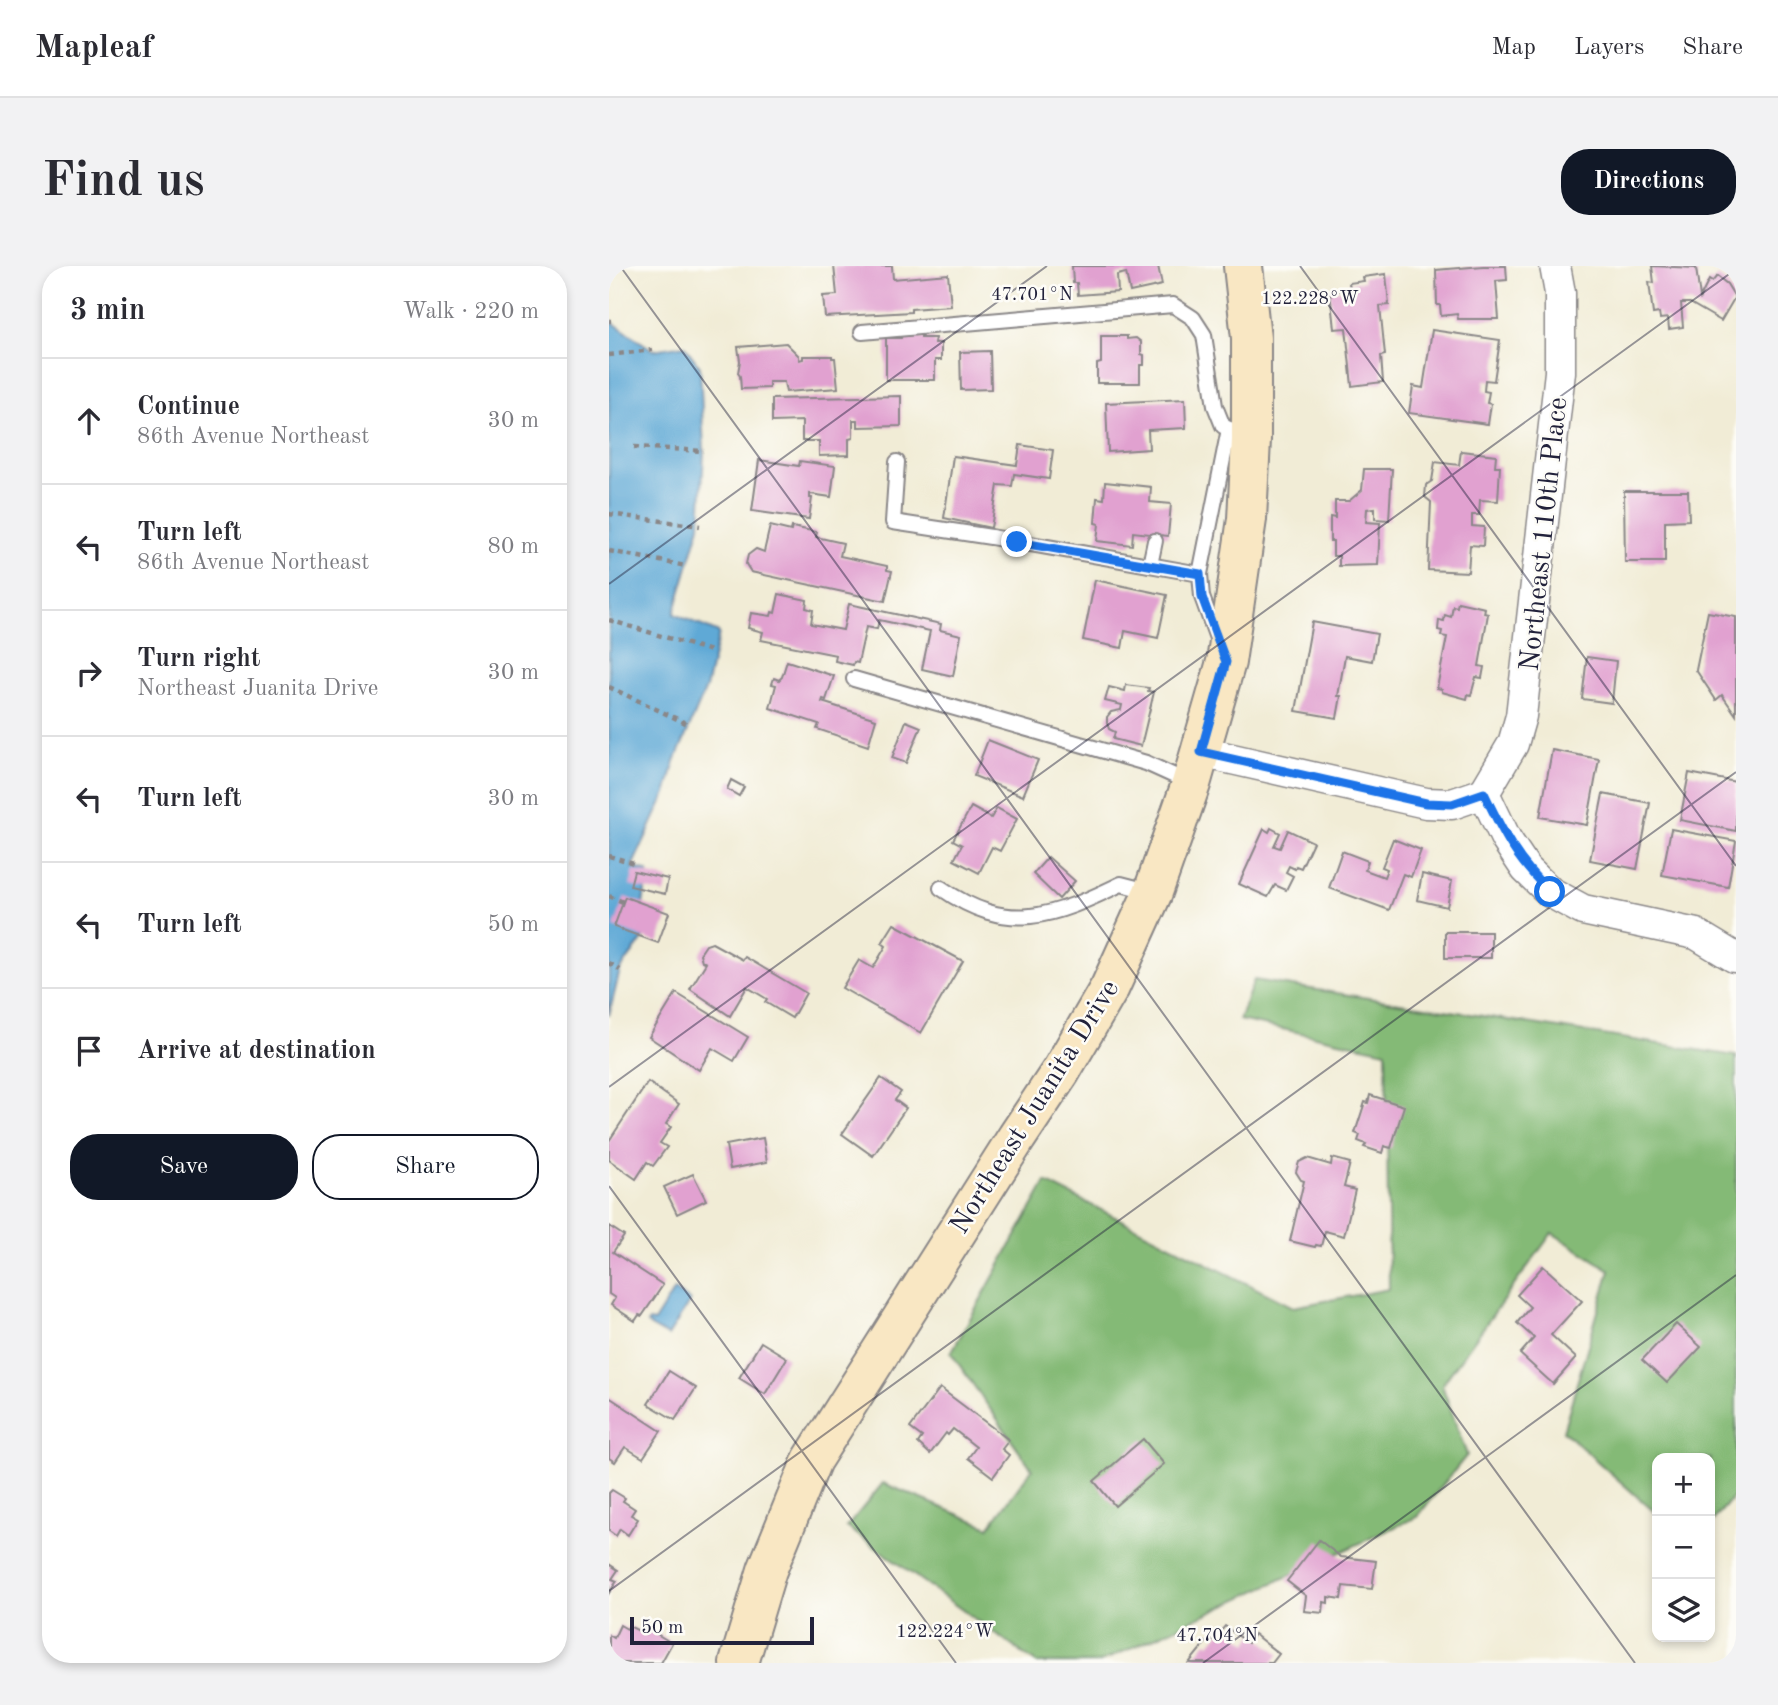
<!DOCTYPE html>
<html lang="en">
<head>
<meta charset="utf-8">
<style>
	:root { --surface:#fff; --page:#f2f2f3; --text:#2b2b33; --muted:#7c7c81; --line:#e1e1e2; --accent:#111827 }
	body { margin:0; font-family:"Old Standard TT",serif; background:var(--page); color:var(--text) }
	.controls { position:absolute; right:21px; bottom:21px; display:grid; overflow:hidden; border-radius:14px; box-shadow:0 4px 10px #0003 }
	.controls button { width:63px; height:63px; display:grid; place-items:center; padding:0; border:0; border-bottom:2px solid var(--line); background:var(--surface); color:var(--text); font:35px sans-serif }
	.scale { position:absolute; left:21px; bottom:18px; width:184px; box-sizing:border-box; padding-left:7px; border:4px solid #22223b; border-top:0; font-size:19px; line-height:24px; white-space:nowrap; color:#22223b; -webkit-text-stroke:5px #fdfcf7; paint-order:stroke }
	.stop { position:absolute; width:21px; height:21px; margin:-16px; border:5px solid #1a73e8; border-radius:50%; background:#fff }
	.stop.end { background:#1a73e8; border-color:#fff; box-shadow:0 2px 7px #0008 }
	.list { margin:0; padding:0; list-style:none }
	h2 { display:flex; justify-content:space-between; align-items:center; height:91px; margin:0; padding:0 28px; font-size:30px }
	h2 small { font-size:23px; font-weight:400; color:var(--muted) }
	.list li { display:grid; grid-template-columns:46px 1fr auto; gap:21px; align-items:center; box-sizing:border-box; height:126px; padding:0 28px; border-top:2px solid var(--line) }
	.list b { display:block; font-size:26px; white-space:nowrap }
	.list p { margin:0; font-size:23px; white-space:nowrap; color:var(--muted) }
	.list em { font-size:23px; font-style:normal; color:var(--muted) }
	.actions { display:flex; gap:14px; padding:21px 28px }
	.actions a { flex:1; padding:16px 0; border:2px solid var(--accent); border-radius:28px; text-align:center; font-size:24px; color:var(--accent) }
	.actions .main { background:var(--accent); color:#fff }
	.icon { flex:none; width:38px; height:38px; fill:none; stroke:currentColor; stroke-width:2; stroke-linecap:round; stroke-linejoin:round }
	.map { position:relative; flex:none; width:1127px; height:1397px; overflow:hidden; border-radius:28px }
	header { display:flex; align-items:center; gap:42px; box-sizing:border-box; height:98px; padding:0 35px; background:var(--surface); border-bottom:2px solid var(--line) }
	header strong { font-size:33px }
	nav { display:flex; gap:38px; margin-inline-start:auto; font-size:24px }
	.intro { display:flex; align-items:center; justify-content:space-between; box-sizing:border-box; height:168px; padding:0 42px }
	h1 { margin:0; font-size:49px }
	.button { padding:18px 32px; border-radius:28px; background:var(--accent); color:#fff; font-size:24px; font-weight:700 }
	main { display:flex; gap:42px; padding:0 42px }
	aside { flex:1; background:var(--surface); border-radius:28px; box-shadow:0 4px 10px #0003 }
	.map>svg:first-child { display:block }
	.forest { fill:#84ba76; stroke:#536e58; stroke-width:2 }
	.water { fill:#5ea9d6; stroke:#406688; stroke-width:2 }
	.building { fill:#e1a1d0 }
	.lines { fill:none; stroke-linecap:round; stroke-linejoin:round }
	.service-casing { stroke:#8a8788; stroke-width:18 }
	.minor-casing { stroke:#8a8788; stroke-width:33 }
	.secondary-casing { stroke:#8a8788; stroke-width:42 }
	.path { stroke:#8a8788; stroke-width:4.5; stroke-dasharray:5 5; stroke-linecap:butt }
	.service { stroke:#fff; stroke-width:14 }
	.minor { stroke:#fff; stroke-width:30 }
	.secondary { stroke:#f9e7c3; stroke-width:38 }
	.route { stroke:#1a73e8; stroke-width:9 }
	.ticks { fill:none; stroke:#22223b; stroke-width:2; stroke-opacity:0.45 }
	.labels { text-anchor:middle; stroke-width:5; stroke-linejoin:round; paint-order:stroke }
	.street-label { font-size:28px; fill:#22223b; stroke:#fdfcf7 }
	.ticks-label { font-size:18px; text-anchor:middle; fill:#22223b; stroke:#fdfcf7; stroke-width:5; stroke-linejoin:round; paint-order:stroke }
</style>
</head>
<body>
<header>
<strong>Mapleaf</strong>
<nav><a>Map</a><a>Layers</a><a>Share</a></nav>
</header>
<div class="intro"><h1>Find us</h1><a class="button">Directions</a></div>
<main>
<aside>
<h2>3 min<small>Walk · 220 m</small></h2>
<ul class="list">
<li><svg class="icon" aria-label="ahead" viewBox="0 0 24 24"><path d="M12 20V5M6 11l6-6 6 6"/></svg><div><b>Continue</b><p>86th Avenue Northeast</p></div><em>30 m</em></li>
<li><svg class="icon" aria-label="left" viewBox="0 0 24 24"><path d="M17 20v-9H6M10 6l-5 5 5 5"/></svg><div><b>Turn left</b><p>86th Avenue Northeast</p></div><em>80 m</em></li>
<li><svg class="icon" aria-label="right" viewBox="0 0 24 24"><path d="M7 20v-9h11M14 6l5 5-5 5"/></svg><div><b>Turn right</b><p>Northeast Juanita Drive</p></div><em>30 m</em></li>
<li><svg class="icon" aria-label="left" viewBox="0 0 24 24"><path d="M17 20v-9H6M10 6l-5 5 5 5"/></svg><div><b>Turn left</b></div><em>30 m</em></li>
<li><svg class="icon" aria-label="left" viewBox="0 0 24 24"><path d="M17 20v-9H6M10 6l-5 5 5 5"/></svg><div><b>Turn left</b></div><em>50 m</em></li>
<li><svg class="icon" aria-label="arrive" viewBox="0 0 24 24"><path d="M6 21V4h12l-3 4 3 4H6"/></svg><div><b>Arrive at destination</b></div></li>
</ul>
<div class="actions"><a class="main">Save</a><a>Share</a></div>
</aside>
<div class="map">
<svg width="1127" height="1397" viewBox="0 0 1127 1397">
	<rect width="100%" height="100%" fill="#fdfcf7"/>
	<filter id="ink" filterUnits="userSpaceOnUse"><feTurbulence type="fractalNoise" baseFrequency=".0143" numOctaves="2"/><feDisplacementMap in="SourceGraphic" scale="14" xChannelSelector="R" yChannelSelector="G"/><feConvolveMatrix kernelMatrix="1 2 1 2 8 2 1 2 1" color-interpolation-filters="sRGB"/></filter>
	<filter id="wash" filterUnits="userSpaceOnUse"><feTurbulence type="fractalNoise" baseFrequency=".00686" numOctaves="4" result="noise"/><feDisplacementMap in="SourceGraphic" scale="28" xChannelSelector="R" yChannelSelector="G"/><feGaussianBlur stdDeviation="1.57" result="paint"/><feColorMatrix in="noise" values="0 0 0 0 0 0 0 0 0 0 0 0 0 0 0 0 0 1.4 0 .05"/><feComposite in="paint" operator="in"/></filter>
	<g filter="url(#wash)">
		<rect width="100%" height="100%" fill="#f1ecd6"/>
		<path class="forest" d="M 645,714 L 1127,790 L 1127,1228 L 1101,1258 L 1101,1192 L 1048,1192 L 1048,1248 L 954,1165 L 1001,1004 L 943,967 L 833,1119 L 858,1189 L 808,1251 L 490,1397 L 427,1397 L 238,1261 L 274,1217 L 380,1261 L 423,1203 L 342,1087 L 437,916 L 684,1041 L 780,1023 L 777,785 L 630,754 Z"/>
		<g class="water">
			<path d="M 0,54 L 44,84 L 75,79 L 91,101 L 95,185 L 91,260 L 65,348 L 110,367 L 97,422 L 66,495 L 58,525 L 23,601 L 39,606 L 33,645 L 37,669 L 11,704 L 0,749 Z"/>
			<path d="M 65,1024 L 81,1035 L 59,1070 L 38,1058 L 40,1055 L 45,1056 Z"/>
		</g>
		<g id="blocks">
			<g class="building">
				<path d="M 225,0 L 283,0 L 284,13 L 339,8 L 342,40 L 302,43 L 302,46 L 216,51 L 214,30 L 228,29 Z"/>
				<path d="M 463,0 L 549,0 L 553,19 L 521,26 L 517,7 L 508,9 L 509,26 L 469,29 L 468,17 L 464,17 Z"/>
				<path d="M 874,0 L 897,0 L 898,14 L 887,15 L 890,53 L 849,53 L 848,48 L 832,50 L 831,39 L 828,39 L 827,4 Z"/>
				<path d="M 1043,0 L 1087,2 L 1091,32 L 1100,14 L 1103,16 L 1108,10 L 1118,18 L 1126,31 L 1112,55 L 1081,37 L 1072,37 L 1074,61 L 1060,63 L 1059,52 L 1051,53 L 1050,47 L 1044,48 L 1040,16 L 1045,17 Z"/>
				<path d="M 777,8 L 780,39 L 771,40 L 776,89 L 772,90 L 774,116 L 743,120 L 737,62 L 725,63 L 721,25 L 741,23 L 740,17 L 755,15 L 754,11 Z"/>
				<path d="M 823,64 L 891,74 L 885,115 L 876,114 L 875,125 L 880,126 L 878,137 L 882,138 L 879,158 L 800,147 L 804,120 L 814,122 Z"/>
				<path d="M 312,66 L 312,72 L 326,72 L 325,77 L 332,77 L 332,94 L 326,94 L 326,114 L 277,114 L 277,72 L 292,72 L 293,67 Z"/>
				<path d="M 492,70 L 518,70 L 518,73 L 527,72 L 532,76 L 532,88 L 535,89 L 535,99 L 531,99 L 531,117 L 488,117 L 488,98 L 492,97 Z"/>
				<path d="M 177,77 L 190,90 L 190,94 L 194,93 L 194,90 L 223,90 L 223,92 L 226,92 L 229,122 L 177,126 L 175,116 L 160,116 L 160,122 L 132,123 L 131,110 L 129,107 L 131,95 L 129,81 Z"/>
				<path d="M 381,85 L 382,123 L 352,124 L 351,86 Z"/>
				<path d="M 292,130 L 292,160 L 249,161 L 249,154 L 244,154 L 244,172 L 240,173 L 240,189 L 210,190 L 210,175 L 193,175 L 193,155 L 163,156 L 163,133 Z"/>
				<path d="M 576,133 L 577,162 L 539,164 L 540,183 L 499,186 L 497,137 Z"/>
				<path d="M 411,179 L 444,184 L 440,213 L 405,208 L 403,220 L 389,219 L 382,262 L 335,252 L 344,190 L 408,199 Z"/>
				<path d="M 852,185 L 887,189 L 886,200 L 891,200 L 889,235 L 871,234 L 870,249 L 863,249 L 863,260 L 875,261 L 874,280 L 861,279 L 859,306 L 819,304 L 822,236 L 816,231 L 817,219 L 823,215 L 826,196 L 850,199 Z"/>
				<path d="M 150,194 L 190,200 L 191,195 L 226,200 L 222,231 L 201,228 L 201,232 L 203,232 L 200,253 L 143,245 Z"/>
				<path d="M 755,203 L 783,203 L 780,254 L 766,253 L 766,242 L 758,243 L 757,256 L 771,257 L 769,299 L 730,300 L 730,290 L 724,290 L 724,275 L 721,275 L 721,251 L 726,252 L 726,235 L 740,235 L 753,224 Z"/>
				<path d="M 496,216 L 542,221 L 541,236 L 562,238 L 559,270 L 524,266 L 523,279 L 488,275 L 490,258 L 486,257 L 488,232 L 495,233 Z"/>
				<path d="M 1015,225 L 1079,225 L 1080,254 L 1056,255 L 1056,296 L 1016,296 Z"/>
				<path d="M 161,260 L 182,265 L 183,261 L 208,266 L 207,271 L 234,277 L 231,290 L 278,300 L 278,304 L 283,305 L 276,335 L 142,306 L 137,298 L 139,289 L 147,283 L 155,286 Z"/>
				<path d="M 486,314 L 558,329 L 549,372 L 516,365 L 513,382 L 474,374 Z"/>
				<path d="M 170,328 L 198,334 L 197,342 L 204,344 L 202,358 L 234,364 L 240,338 L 332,358 L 331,364 L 352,369 L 344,410 L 313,403 L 321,365 L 270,354 L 268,363 L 257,361 L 249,397 L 245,396 L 244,399 L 226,395 L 227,389 L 152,374 L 154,366 L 139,362 L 142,347 L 162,350 L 163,346 L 166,347 Z"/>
				<path d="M 849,336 L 876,342 L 875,347 L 879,348 L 870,400 L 875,401 L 873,412 L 867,411 L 862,429 L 859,428 L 858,433 L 833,426 L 833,423 L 828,422 L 838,371 L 832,370 L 833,365 L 829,364 L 830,354 L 835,355 L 836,349 L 842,351 L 844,340 L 848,341 Z"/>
				<path d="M 1099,346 L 1127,351 L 1127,449 L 1113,429 L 1107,434 L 1087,404 Z"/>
				<path d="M 703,356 L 768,368 L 763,395 L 736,390 L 729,430 L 732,430 L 728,452 L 687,445 Z"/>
				<path d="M 978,391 L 1007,395 L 1003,437 L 973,433 Z"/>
				<path d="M 178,395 L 225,410 L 217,434 L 214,433 L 213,436 L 267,453 L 259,480 L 208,463 L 210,458 L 161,442 L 167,419 L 163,418 L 165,412 L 170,414 L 173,411 Z"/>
				<path d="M 517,419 L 540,422 L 539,425 L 545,426 L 532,480 L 504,473 L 506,466 L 500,463 L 498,457 L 498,451 L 502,446 L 512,444 L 513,439 L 496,435 L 500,421 L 516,425 Z"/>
				<path d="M 297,455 L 312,461 L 297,497 L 283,492 Z"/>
				<path d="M 379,474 L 429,494 L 414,530 L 365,510 Z"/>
				<path d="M 943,484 L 990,493 L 978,559 L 931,551 Z"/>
				<path d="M 1080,507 L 1127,516 L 1127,565 L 1071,554 Z"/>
				<path d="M 122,514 L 135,521 L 130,530 L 118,523 Z"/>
				<path d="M 994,528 L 1041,537 L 1028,603 L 981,594 Z"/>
				<path d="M 362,541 L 382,552 L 388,542 L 408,553 L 391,585 L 383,581 L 370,607 L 345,594 L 353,579 L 344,574 Z"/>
				<path d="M 662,562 L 671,567 L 665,580 L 671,582 L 679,564 L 704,576 L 692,602 L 687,600 L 686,603 L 680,600 L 677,606 L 684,610 L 677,624 L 666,619 L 659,631 L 630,618 L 655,563 L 660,566 Z"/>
				<path d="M 1062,563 L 1127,575 L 1119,621 L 1053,609 Z"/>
				<path d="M 784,573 L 812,584 L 802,611 L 794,608 L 780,644 L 720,622 L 733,585 L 759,595 L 756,604 L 775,611 L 778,603 L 773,601 Z"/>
				<path d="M 439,591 L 466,615 L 450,633 L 424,608 Z"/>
				<path d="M 25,605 L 59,613 L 56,628 L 21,620 Z"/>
				<path d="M 813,608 L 843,615 L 838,641 L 808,634 Z"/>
				<path d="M 16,631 L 60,647 L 49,677 L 5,661 Z"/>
				<path d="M 285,658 L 354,695 L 312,767 L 233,722 L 250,694 L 264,702 L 277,680 L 273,677 Z"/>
				<rect x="836" y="666" width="46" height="26"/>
				<path d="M 103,677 L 134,694 L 136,691 L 197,727 L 183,752 L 156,736 L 158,733 L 138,721 L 121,750 L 81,723 L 97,697 L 93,695 L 91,688 L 97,679 Z"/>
				<path d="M 67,727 L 139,771 L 125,795 L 103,782 L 90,804 L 40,771 Z"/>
				<path d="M 272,812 L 292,826 L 286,834 L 297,842 L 264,890 L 233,868 Z"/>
				<path d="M 39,816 L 70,838 L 57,858 L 62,861 L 51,877 L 58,881 L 44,900 L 38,896 L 27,913 L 0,894 L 0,875 Z"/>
				<path d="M 761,829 L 795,840 L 782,882 L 775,880 L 773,887 L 755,881 L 757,878 L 749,875 L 751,869 L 746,867 L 756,836 L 759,837 Z"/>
				<path d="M 154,872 L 158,896 L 121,903 L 117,879 Z"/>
				<path d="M 698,892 L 722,899 L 723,892 L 741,897 L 735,921 L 746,924 L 735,970 L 716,965 L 712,980 L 707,979 L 706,981 L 681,975 L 695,915 L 692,914 L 687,906 L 690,896 Z"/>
				<path d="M 84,908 L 97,934 L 68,948 L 55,921 Z"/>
				<path d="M 0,960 L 15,970 L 4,986 L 54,1019 L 33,1050 L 30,1049 L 26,1055 L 2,1039 L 6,1032 L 0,1028 Z"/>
				<path d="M 934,1000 L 973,1035 L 942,1069 L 967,1092 L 944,1118 L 911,1088 L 925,1072 L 908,1057 L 921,1041 L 908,1029 Z"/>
				<path d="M 1067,1058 L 1092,1081 L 1058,1117 L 1033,1094 Z"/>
				<path d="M 152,1076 L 178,1092 L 156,1128 L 130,1112 Z"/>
				<path d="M 60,1105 L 87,1122 L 66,1154 L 39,1138 Z"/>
				<path d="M 331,1122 L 400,1174 L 393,1183 L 400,1189 L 384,1211 L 359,1192 L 367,1181 L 344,1163 L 339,1169 L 337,1167 L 321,1188 L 309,1177 L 313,1171 L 301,1162 Z"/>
				<path d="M 0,1131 L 52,1165 L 34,1192 L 16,1181 L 6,1196 L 0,1192 Z"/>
				<path d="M 534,1173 L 555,1198 L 506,1240 L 485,1215 Z"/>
				<path d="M 3,1224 L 16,1232 L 14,1235 L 26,1243 L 22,1249 L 29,1253 L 19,1269 L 11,1263 L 7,1270 L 0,1265 L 0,1227 Z"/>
				<path d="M 710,1274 L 732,1291 L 767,1295 L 763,1323 L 734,1320 L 732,1333 L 719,1331 L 719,1337 L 715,1336 L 714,1347 L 695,1345 L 697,1330 L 678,1315 Z"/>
				<path d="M 0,1298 L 9,1304 L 3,1313 L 8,1315 L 0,1327 Z"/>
				<path d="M 11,1359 L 18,1363 L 20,1360 L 36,1368 L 39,1363 L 63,1377 L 52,1397 L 0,1397 L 0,1369 L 5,1372 Z"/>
				<path d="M 616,1360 L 639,1377 L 645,1368 L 670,1388 L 663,1397 L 580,1397 L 597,1376 L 601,1378 Z"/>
			</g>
		</g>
	</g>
	<g filter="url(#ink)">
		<use href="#blocks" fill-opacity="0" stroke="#8a8788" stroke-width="2"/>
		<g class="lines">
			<defs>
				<g id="service">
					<path d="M 253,66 L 564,39 L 584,52 L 595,69 L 606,140 L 614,160 L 640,173"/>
					<path d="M 288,196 L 284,256 L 382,271 L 591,308 L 593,331 L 609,375"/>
					<path d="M 541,299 L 546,275"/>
					<path d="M 591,308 L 620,163"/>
					<path d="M 245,413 L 537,497 L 581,517"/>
					<path d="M 332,622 C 399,669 444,651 512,618 L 543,626"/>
				</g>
				<g id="minor">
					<path d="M 592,486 L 817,537 L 843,538 L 875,527"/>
					<path d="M 875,527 L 904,478 L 912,450 L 951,106 L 951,27 L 946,0"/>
					<path d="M 875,527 L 897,573 L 917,603 L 941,626 L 974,644 L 1087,668 L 1125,691"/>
				</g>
				<path id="secondary" d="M 130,1397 L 158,1304 L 203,1194 L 408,871 L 452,805 L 501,721 L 544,626 L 582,518 L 617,396 L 638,253 L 642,174 L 642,72 L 634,0"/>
			</defs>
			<use href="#service" class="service-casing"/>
			<use href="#minor" class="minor-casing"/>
			<use href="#secondary" class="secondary-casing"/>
			<g class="path">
				<path d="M 0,55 L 2,55"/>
				<path d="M 0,89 L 44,84"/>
				<path d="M 25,181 L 95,185"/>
				<path d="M 0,248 L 91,260"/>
				<path d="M 0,285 L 77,300"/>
				<path d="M 0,354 L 105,386"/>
				<path d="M 0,421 L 81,459"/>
				<path d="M 0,590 L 25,597"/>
				<path d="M 0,630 L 14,636"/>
				<path d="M 0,697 L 11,704"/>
			</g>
			<use href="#service" class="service"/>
			<use href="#minor" class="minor"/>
			<use href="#secondary" class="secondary"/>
		</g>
	</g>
	<g class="lines" filter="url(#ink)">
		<path class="route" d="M 408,276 L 591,308 L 593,331 L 617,396 L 592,486 L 817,537 L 843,538 L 875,527 C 895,569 907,593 941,626"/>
	</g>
	<path class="ticks" d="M 11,0 L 1026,1397M 691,0 L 1127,600M 0,318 L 438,0M 0,821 L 1127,3M 0,920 L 347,1397M 0,1325 L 1127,506M 594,1397 L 1127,1009"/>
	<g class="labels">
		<g class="street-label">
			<text transform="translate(933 268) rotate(-84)" y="10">Northeast 110th Place</text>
			<text transform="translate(424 840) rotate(-58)" y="10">Northeast Juanita Drive</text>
		</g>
	</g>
	<g class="ticks-label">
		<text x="423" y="34">47.701°N</text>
		<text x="701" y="38">122.228°W</text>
		<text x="336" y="1371">122.224°W</text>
		<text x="608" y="1375">47.704°N</text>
	</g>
</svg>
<div class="controls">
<button>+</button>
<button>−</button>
<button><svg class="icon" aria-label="layers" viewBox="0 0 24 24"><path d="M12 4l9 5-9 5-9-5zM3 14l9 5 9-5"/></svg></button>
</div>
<div class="scale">50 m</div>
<div class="stop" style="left:941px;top:626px"></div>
<div class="stop end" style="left:408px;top:276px"></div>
</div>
</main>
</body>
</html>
